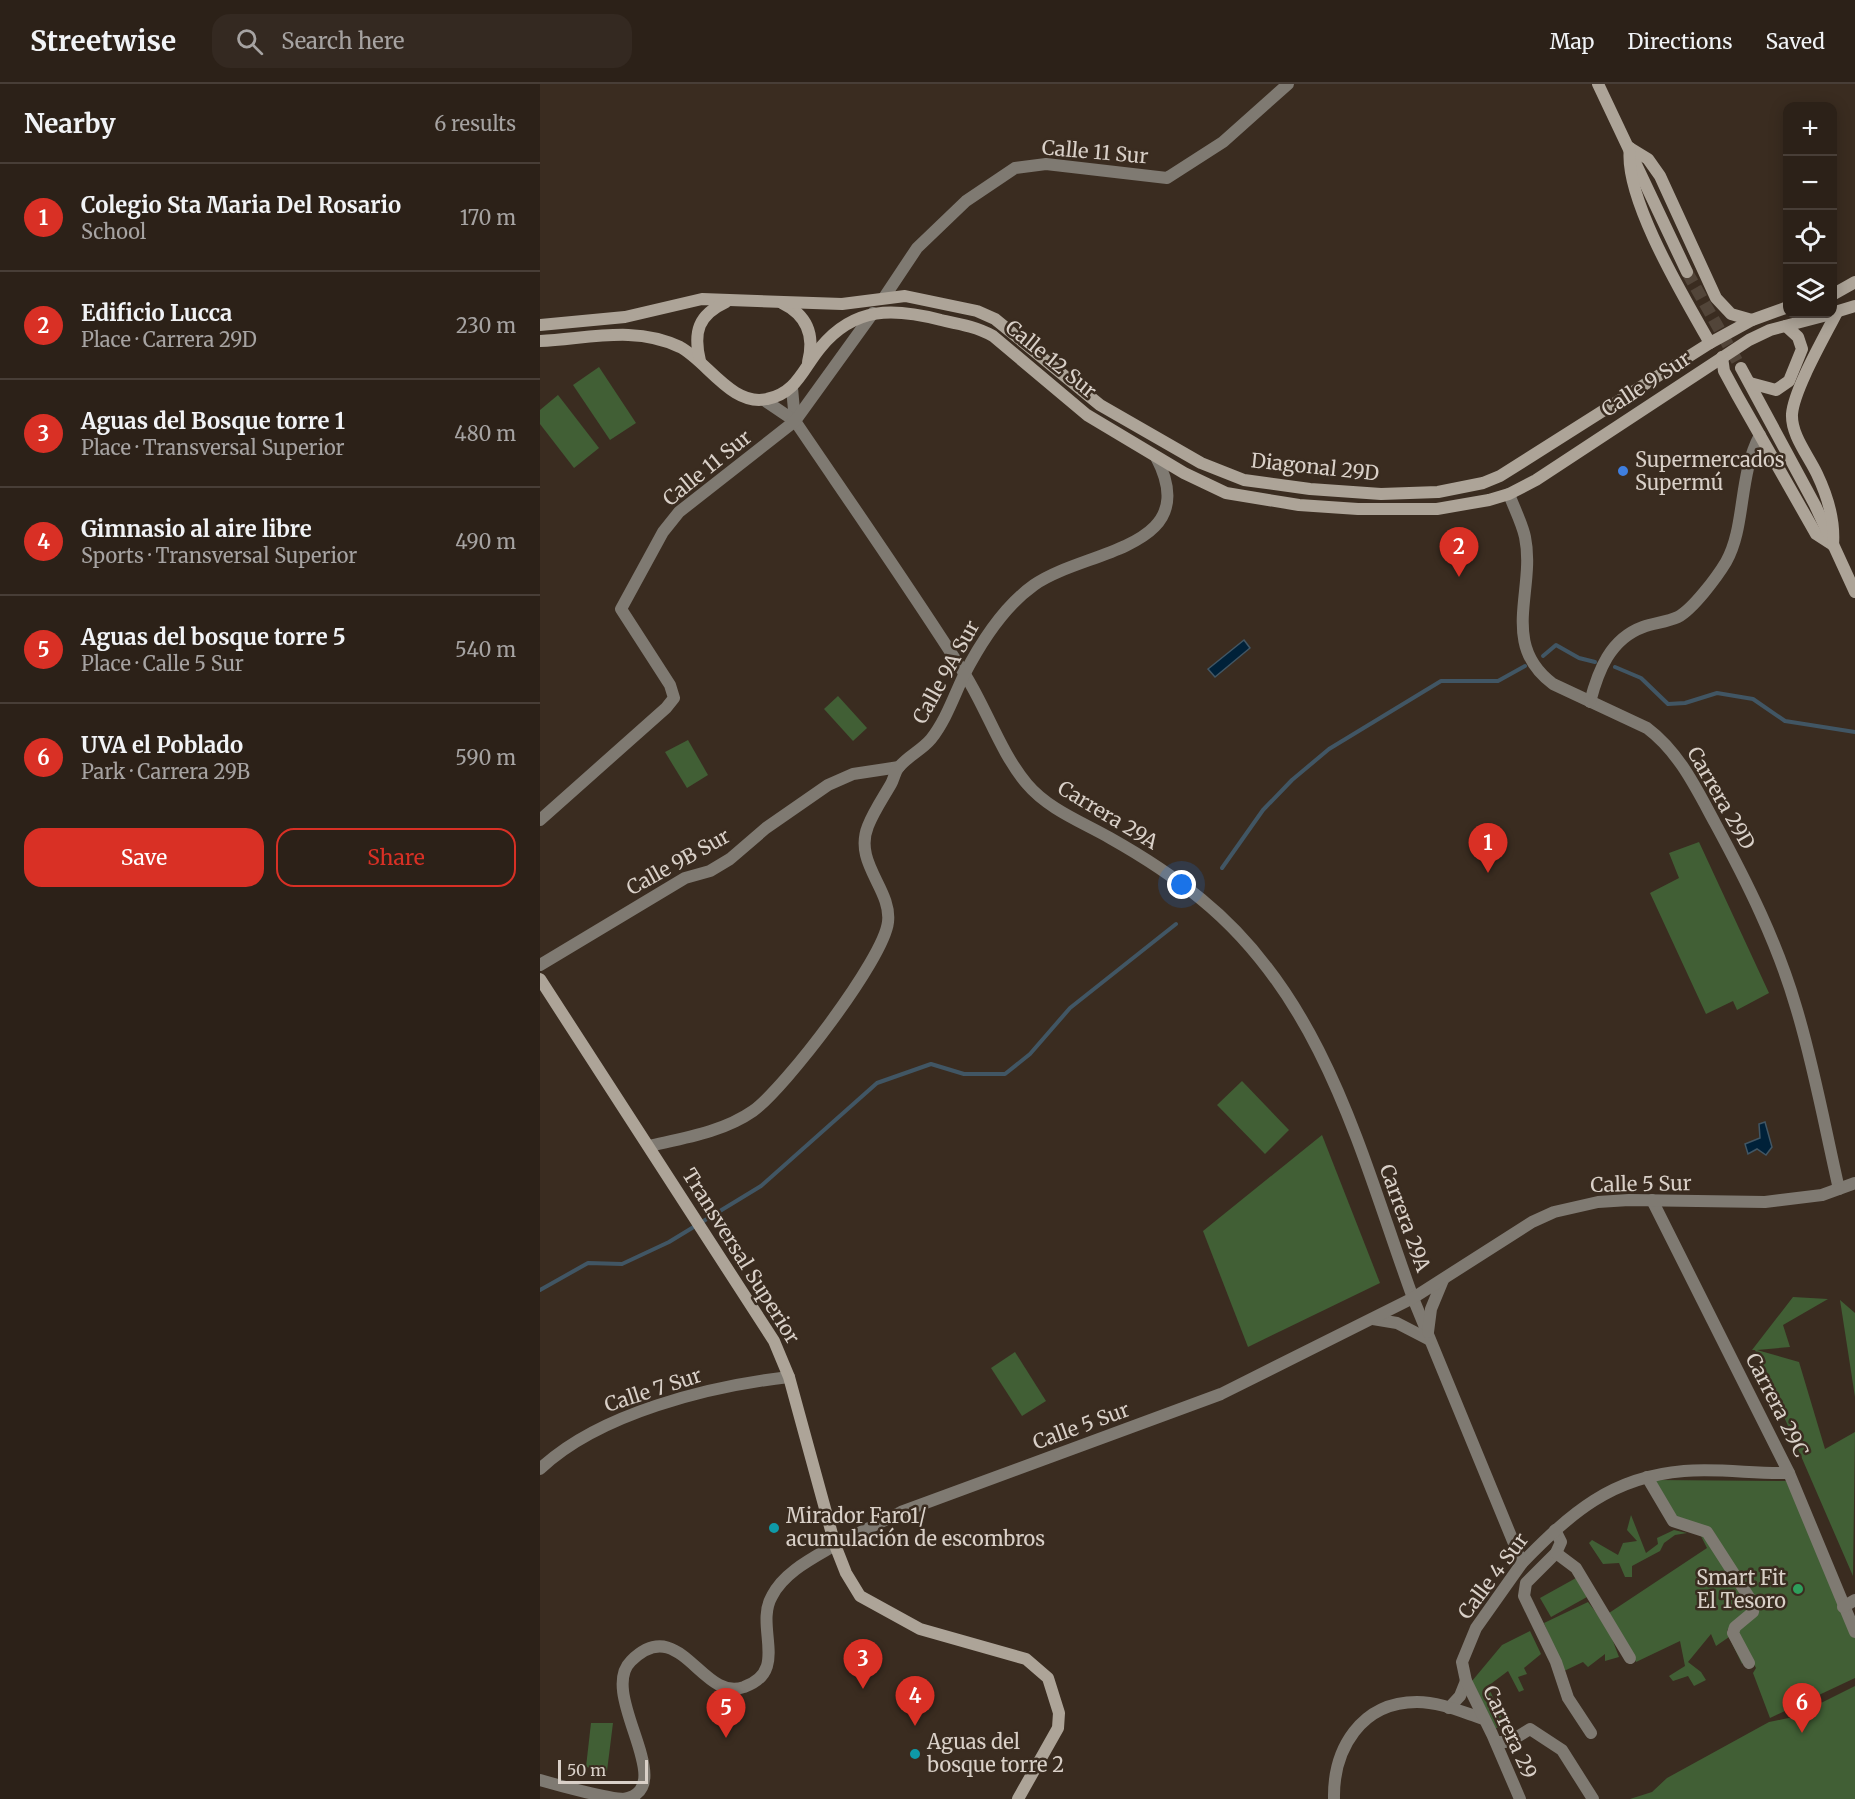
<!DOCTYPE html>
<html lang="en">
<head>
<meta charset="utf-8">
<style>
	:root { --surface:#2c2118; --page:#342921; --text:#f1f3f6; --muted:#a6a3a2; --line:#483e37; --accent:#d93025 }
	body { margin:0; font-family:Merriweather,serif; background:var(--page); color:var(--text) }
	.controls { position:absolute; right:18px; top:18px; display:grid; overflow:hidden; border-radius:12px; box-shadow:0 3px 15px #0003 }
	.controls button { width:54px; height:54px; display:grid; place-items:center; padding:0; border:0; border-bottom:2px solid var(--line); background:var(--surface); color:var(--text); font:30px sans-serif }
	.scale { position:absolute; left:18px; bottom:15px; width:90px; box-sizing:border-box; padding-left:6px; border:3px solid #d9d0c8; border-top:0; font-size:16px; line-height:21px; white-space:nowrap; color:#d9d0c8; -webkit-text-stroke:4px #3a2c20; paint-order:stroke }
	.you { position:absolute; left:642px; top:801px; width:21px; height:21px; margin:-15px; border:4px solid #fff; border-radius:50%; background:#1a73e8; box-shadow:0 0 0 9px #1a73e833 }
	.badge { display:grid; place-items:center; width:39px; height:39px; border-radius:50%; background:var(--accent); color:#fff; font-size:20px; font-weight:700 }
	.pin { position:absolute; translate:-50% -50px; filter:drop-shadow(0 2px 3px #0008) }
	.pin::after { content:''; position:absolute; top:32px; width:21px; height:18px; background:inherit; clip-path:polygon(0 0,100% 0,50% 100%) }
	.list { margin:0; padding:0; list-style:none }
	h2 { display:flex; justify-content:space-between; align-items:center; height:78px; margin:0; padding:0 24px; font-size:26px }
	h2 small { font-size:20px; font-weight:400; color:var(--muted) }
	.list li { display:grid; grid-template-columns:39px 1fr auto; gap:18px; align-items:center; box-sizing:border-box; height:108px; padding:0 24px; border-top:2px solid var(--line) }
	.list b { display:block; font-size:22px; white-space:nowrap }
	.list p { margin:0; font-size:20px; white-space:nowrap; color:var(--muted) }
	.list em { font-size:20px; font-style:normal; color:var(--muted) }
	.actions { display:flex; gap:12px; padding:18px 24px }
	.actions a { flex:1; padding:14px 0; border:2px solid var(--accent); border-radius:18px; text-align:center; font-size:21px; color:var(--accent) }
	.actions .main { background:var(--accent); color:#fff }
	.icon { flex:none; width:33px; height:33px; fill:none; stroke:currentColor; stroke-width:2; stroke-linecap:round; stroke-linejoin:round }
	.map { position:relative; flex:none; width:1315px; height:1715px; overflow:hidden }
	header { display:flex; align-items:center; gap:36px; box-sizing:border-box; height:84px; padding:0 30px; background:var(--surface); border-bottom:2px solid var(--line) }
	header strong { font-size:28px }
	nav { display:flex; gap:33px; margin-inline-start:auto; font-size:21px }
	.search { width:420px; height:54px; background:var(--page); display:flex; align-items:center; gap:15px; box-sizing:border-box; padding:0 21px; border-radius:18px; color:var(--muted); font-size:22px }
	main { display:flex }
	aside { flex:1; background:var(--surface) }
	.map>svg:first-child { display:block }
	.green { fill:#415f35 }
	.water { fill:#002139; stroke:#415664; stroke-width:1.5 }
	.lines { fill:none; stroke-linecap:round; stroke-linejoin:round }
	.stream { stroke:#415664; stroke-width:4 }
	.secondary-tunnel { stroke:#524539; stroke-width:12; stroke-dasharray:12 6; stroke-linecap:butt }
	.minor { stroke:#7f7a72; stroke-width:12 }
	.tertiary { stroke:#7f7a72; stroke-width:12 }
	.secondary { stroke:#ada498; stroke-width:12 }
	.shop-dot { fill:#3f7fe0; stroke:#3a2c20; stroke-width:2 }
	.culture-dot { fill:#0f9aa8; stroke:#3a2c20; stroke-width:2 }
	.leisure-dot { fill:#2e9e5b; stroke:#3a2c20; stroke-width:2 }
	.labels { text-anchor:middle; stroke-width:5; stroke-linejoin:round; paint-order:stroke }
	.street-label { font-size:20px; fill:#d9d0c8; stroke:#3a2c20 }
	.poi-label { font-size:20px; fill:#d9d0c8; stroke:#3a2c20; text-anchor:start }
</style>
</head>
<body>
<header>
<strong>Streetwise</strong>
<div class="search"><svg class="icon" aria-label="search" viewBox="0 0 24 24"><circle cx="10" cy="10" r="6"/><path d="M15 15l6 6"/></svg>Search here</div>
<nav><a>Map</a><a>Directions</a><a>Saved</a></nav>
</header>
<main>
<aside>
<h2>Nearby<small>6 results</small></h2>
<ul class="list">
<li><span class="badge">1</span><div><b>Colegio Sta Maria Del Rosario</b><p>School</p></div><em>170 m</em></li>
<li><span class="badge">2</span><div><b>Edificio Lucca</b><p>Place · Carrera 29D</p></div><em>230 m</em></li>
<li><span class="badge">3</span><div><b>Aguas del Bosque torre 1</b><p>Place · Transversal Superior</p></div><em>480 m</em></li>
<li><span class="badge">4</span><div><b>Gimnasio al aire libre</b><p>Sports · Transversal Superior</p></div><em>490 m</em></li>
<li><span class="badge">5</span><div><b>Aguas del bosque torre 5</b><p>Place · Calle 5 Sur</p></div><em>540 m</em></li>
<li><span class="badge">6</span><div><b>UVA el Poblado</b><p>Park · Carrera 29B</p></div><em>590 m</em></li>
</ul>
<div class="actions"><a class="main">Save</a><a>Share</a></div>
</aside>
<div class="map">
<svg width="1315" height="1715" viewBox="0 0 1315 1715">
	<rect width="100%" height="100%" fill="#3a2c20"/>
	<g class="green">
		<path d="M 59,283 L 96,339 L 70,356 L 33,301 Z"/>
		<path d="M 18,311 L 59,364 L 34,384 L 0,340 L 0,326 Z"/>
		<path d="M 298,612 L 327,644 L 313,657 L 284,625 Z"/>
		<path d="M 148,656 L 168,691 L 147,704 L 125,668 Z"/>
		<path d="M 1159,758 L 1229,909 L 1197,926 L 1193,917 L 1166,930 L 1110,809 L 1139,794 L 1129,769 Z"/>
		<path d="M 702,997 L 749,1046 L 725,1070 L 677,1021 Z"/>
		<path d="M 782,1051 L 840,1199 L 708,1263 L 663,1147 Z"/>
		<path d="M 1253,1213 L 1288,1215 L 1243,1241 L 1250,1263 L 1217,1266 L 1259,1278 L 1285,1365 L 1315,1348 L 1313,1492 L 1215,1266 L 1212,1266 Z"/>
		<path d="M 1300,1216 L 1315,1229 L 1315,1313 Z"/>
		<path d="M 475,1268 L 506,1317 L 482,1332 L 451,1284 Z"/>
		<path d="M 1115,1396 L 1246,1397 L 1315,1549 L 1315,1594 L 1230,1634 L 1213,1589 L 1216,1584 L 1196,1548 L 1220,1524 L 1172,1445 L 1138,1435 Z"/>
		<path d="M 1091,1431 L 1106,1469 L 1118,1460 L 1117,1454 L 1134,1446 L 1147,1449 L 1135,1451 L 1124,1459 L 1120,1467 L 1092,1482 L 1092,1493 L 1085,1493 L 1079,1479 L 1063,1480 L 1049,1459 L 1052,1456 L 1078,1471 L 1083,1459 L 1097,1457 L 1087,1446 Z"/>
		<path d="M 1160,1450 L 1164,1451 L 1212,1525 L 1187,1546 L 1204,1576 L 1202,1580 L 1189,1553 L 1176,1562 L 1171,1550 L 1148,1578 L 1161,1588 L 1166,1596 L 1154,1602 L 1148,1592 L 1133,1597 L 1129,1592 L 1145,1582 L 1140,1557 L 1096,1578 L 1069,1529 L 1167,1464 Z"/>
		<path d="M 1036,1494 L 1047,1513 L 1011,1533 L 1000,1514 Z"/>
		<path d="M 1048,1518 L 1068,1544 L 1079,1573 L 1065,1577 L 1065,1570 L 1048,1583 L 1043,1578 L 1024,1587 L 1004,1539 Z"/>
		<path d="M 990,1547 L 1001,1570 L 984,1584 L 987,1590 L 978,1593 L 984,1606 L 979,1608 L 968,1587 L 948,1602 L 966,1643 L 955,1644 L 932,1597 L 962,1561 Z"/>
		<path d="M 1315,1602 L 1315,1715 L 1090,1715 L 1112,1708 L 1127,1694 L 1229,1638 L 1253,1633 Z"/>
		<path d="M 51,1639 L 73,1639 L 67,1687 L 46,1683 Z"/>
	</g>
	<g class="water">
		<path d="M 704,556 L 710,564 L 675,593 L 668,585 Z"/>
		<path d="M 1225,1038 L 1232,1063 L 1226,1071 L 1217,1065 L 1208,1070 L 1205,1060 L 1220,1054 L 1219,1040 Z"/>
	</g>
	<g class="lines">
		<g class="stream">
			<path d="M 1003,572 L 1016,561 L 1039,574 L 1055,578"/>
			<path d="M 1075,583 L 1101,594 L 1128,620 L 1145,619 L 1177,609 L 1213,615 L 1245,637 L 1315,648"/>
			<path d="M 682,784 L 723,726 L 752,696 L 789,665 L 901,597 L 958,597 L 985,582"/>
			<path d="M 0,1206 L 48,1179 L 82,1180 L 129,1158 L 221,1102 L 337,999 L 391,980 L 424,990 L 465,990 L 490,970 L 530,924 L 636,840"/>
		</g>
		<path class="secondary-tunnel" d="M 1147,188 L 1201,284"/>
		<g class="minor">
			<path d="M 345,212 L 377,164 L 426,117 L 475,84 L 506,80 L 627,94 L 683,58 L 748,0"/>
			<path d="M 252,304 L 255,337"/>
			<path d="M 224,316 L 255,337 C 312,421 370,504 424,589 C 447,625 460,668 487,700 C 508,725 542,738 570,754 C 602,772 633,792 661,815 C 785,916 821,1071 873,1214"/>
			<path d="M 969,410 C 974,424 982,439 985,453 C 996,506 959,560 1013,600 L 1107,644 C 1139,668 1156,704 1175,739 C 1207,798 1237,858 1256,923 C 1274,982 1285,1044 1299,1105"/>
			<path d="M 1050,618 C 1058,587 1070,555 1103,543 C 1114,539 1127,538 1138,533 C 1153,525 1177,493 1186,478 C 1206,443 1198,392 1220,351"/>
			<path d="M 0,736 L 126,624 L 134,614 L 130,601 L 81,525 L 123,448 L 139,428 L 255,337 L 333,229"/>
			<path d="M 0,881 L 145,794 L 170,787 L 190,775 L 226,744 L 288,701 L 313,690 L 359,683"/>
			<path d="M 109,1062 C 144,1054 183,1048 213,1027 C 245,1004 344,875 348,838 C 352,805 313,779 328,742 C 334,727 343,714 351,700 C 354,695 355,687 359,683 C 368,672 382,666 391,655 C 406,636 414,612 424,591 C 441,558 463,523 494,501 C 545,465 665,466 616,373"/>
			<path d="M 1112,1116 L 1249,1389 L 1315,1548"/>
			<path d="M 0,1385 C 59,1329 170,1302 249,1293"/>
			<path d="M 1107,1393 L 1133,1437 L 1167,1448 L 1214,1521 L 1213,1528 L 1195,1543 L 1193,1549 L 1209,1579"/>
			<path d="M 1015,1446 L 1021,1458 L 1016,1469 L 986,1499 L 984,1512 L 1016,1578 L 1028,1614 L 1051,1649"/>
			<path d="M 1016,1469 L 1036,1484 L 1090,1574"/>
			<path d="M 982,1479 C 1031,1429 1071,1393 1144,1387 C 1179,1384 1215,1390 1249,1389"/>
			<path d="M 1303,1523 L 1315,1516"/>
			<path d="M 909,1624 L 920,1612 L 926,1597"/>
			<path d="M 956,1658 L 969,1658 L 990,1645 L 1022,1666 L 1053,1715"/>
			<path d="M 0,1696 C 17,1701 69,1715 84,1715 C 141,1704 57,1610 91,1577 C 140,1528 162,1619 204,1603 C 250,1587 214,1543 232,1512 C 244,1488 273,1474 295,1461"/>
			<path d="M 794,1715 C 793,1665 821,1618 877,1618 C 900,1618 922,1628 944,1635"/>
		</g>
		<g class="tertiary">
			<path d="M 873,1214 L 982,1479 L 936,1544 L 922,1578 L 926,1597 L 952,1650 L 980,1715"/>
			<path d="M 833,1235 L 857,1239 L 888,1255"/>
			<path d="M 888,1248 L 891,1225 L 903,1196"/>
			<path d="M 295,1461 L 361,1428 L 681,1310 L 873,1214 L 992,1138 L 1014,1128 L 1058,1118 L 1089,1116 L 1225,1118 L 1282,1111 L 1315,1099"/>
		</g>
		<g class="secondary">
			<path d="M 1058,0 L 1147,188"/>
			<path d="M 1090,64 L 1108,75 L 1120,92 L 1176,214 L 1191,230 L 1212,236"/>
			<path d="M 1090,64 C 1083,113 1145,215 1170,259"/>
			<path d="M 1292,211 L 1315,198"/>
			<path d="M 242,219 C 267,231 275,251 268,278"/>
			<path d="M 1292,229 L 1315,222"/>
			<path d="M 0,241 L 85,233 L 162,215 L 302,220 L 365,212 L 437,227 L 455,235 L 560,321 L 661,379 L 704,396 L 770,405 L 841,410 L 898,408 L 943,399 L 960,392 L 1170,259 L 1212,236 L 1248,223"/>
			<path d="M 0,257 C 47,255 95,241 140,263 C 167,277 192,323 227,315 C 257,309 263,284 281,263 C 315,222 354,224 401,236 C 420,240 437,243 453,252 L 547,331 L 644,389 L 686,409 L 759,421 L 818,425 L 897,425 L 949,416 L 969,410 L 996,396 L 1209,256 L 1230,246 L 1291,230"/>
			<path d="M 1182,273 L 1184,287 L 1197,311 L 1276,450 L 1293,461"/>
			<path d="M 160,277 C 153,248 158,231 186,218"/>
			<path d="M 1201,284 L 1275,421 L 1315,508"/>
			<path d="M 1210,299 L 1236,306 L 1249,297 L 1262,265 L 1258,253 L 1246,242"/>
			<path d="M 1293,461 C 1295,436 1288,413 1277,390 C 1268,371 1251,351 1252,330 C 1254,305 1285,252 1297,228"/>
			<path d="M 0,895 L 234,1257 L 249,1293 L 295,1461 L 306,1489 L 320,1512 L 380,1545 L 486,1575 L 508,1594 L 519,1629 L 518,1644 L 478,1715"/>
		</g>
	</g>
	<circle class="shop-dot" cx="1083" cy="387" r="6"/>
	<g class="culture-dot">
		<circle cx="234" cy="1444" r="6"/>
		<circle cx="375" cy="1670" r="6"/>
	</g>
	<circle class="leisure-dot" cx="1258" cy="1505" r="6"/>
	<g class="labels">
		<g class="street-label">
			<text transform="translate(555 68) rotate(5)" y="7">Calle 11 Sur</text>
			<text transform="translate(511 275) rotate(39)" y="7">Calle 12 Sur</text>
			<text transform="translate(1106 300) rotate(-33)" y="7">Calle 9 Sur</text>
			<text transform="translate(775 383) rotate(6)" y="7">Diagonal 29D</text>
			<text transform="translate(167 384) rotate(-39)" y="7">Calle 11 Sur</text>
			<text transform="translate(406 588) rotate(-61)" y="7">Calle 9A Sur</text>
			<text transform="translate(1181 714) rotate(60)" y="7">Carrera 29D</text>
			<text transform="translate(568 731) rotate(31)" y="7">Carrera 29A</text>
			<text transform="translate(138 778) rotate(-29)" y="7">Calle 9B Sur</text>
			<text transform="translate(1101 1100) rotate(-1)" y="7">Calle 5 Sur</text>
			<text transform="translate(865 1134) rotate(70)" y="7">Carrera 29A</text>
			<text transform="translate(201 1172) rotate(58)" y="7">Transversal Superior</text>
			<text transform="translate(113 1306) rotate(-18)" y="7">Calle 7 Sur</text>
			<text transform="translate(1237 1321) rotate(63)" y="7">Carrera 29C</text>
			<text transform="translate(541 1342) rotate(-20)" y="7">Calle 5 Sur</text>
			<text transform="translate(953 1492) rotate(-53)" y="7">Calle 4 Sur</text>
			<text transform="translate(970 1648) rotate(65)" y="7">Carrera 29</text>
		</g>
		<g class="poi-label">
			<text x="1095" y="383">Supermercados<tspan x="1095" dy="23">Supermú</tspan></text>
			<text x="246" y="1439">Mirador Faro1/<tspan x="246" dy="23">acumulación de escombros</tspan></text>
			<text x="1246" y="1501" text-anchor="end">Smart Fit<tspan x="1246" dy="23">El Tesoro</tspan></text>
			<text x="387" y="1665">Aguas del<tspan x="387" dy="23">bosque torre 2</tspan></text>
		</g>
	</g>
</svg>
<div class="controls">
<button>+</button>
<button>−</button>
<button><svg class="icon" aria-label="locate" viewBox="0 0 24 24"><circle cx="12" cy="12" r="6"/><path d="M12 2v4M12 18v4M2 12h4M18 12h4"/></svg></button>
<button><svg class="icon" aria-label="layers" viewBox="0 0 24 24"><path d="M12 4l9 5-9 5-9-5zM3 14l9 5 9-5"/></svg></button>
</div>
<div class="scale">50 m</div>
<div class="you"></div>
<div class="pin badge" style="left:948px;top:789px">1</div>
<div class="pin badge" style="left:919px;top:493px">2</div>
<div class="pin badge" style="left:323px;top:1605px">3</div>
<div class="pin badge" style="left:375px;top:1642px">4</div>
<div class="pin badge" style="left:186px;top:1654px">5</div>
<div class="pin badge" style="left:1262px;top:1649px">6</div>
</div>
</main>
</body>
</html>
